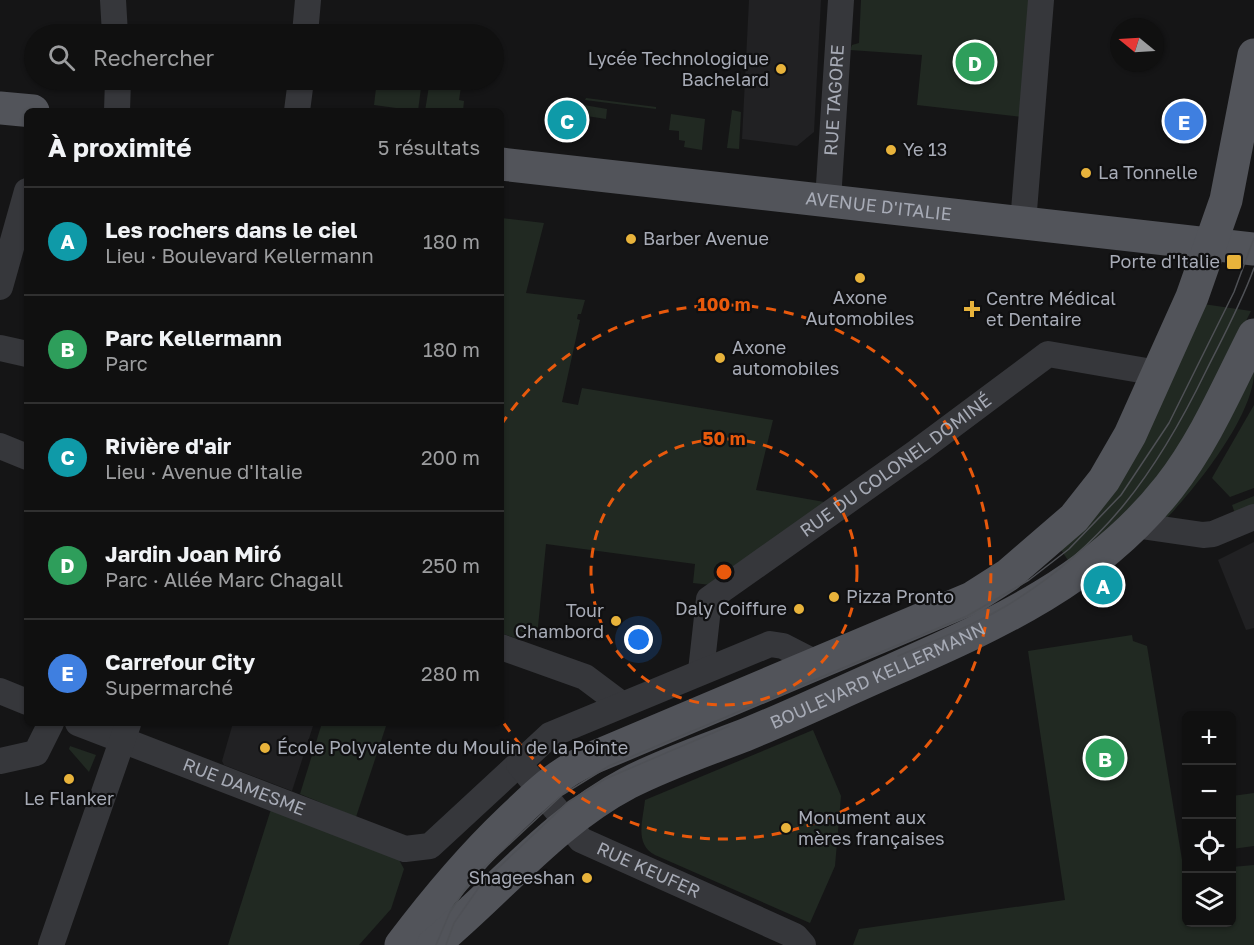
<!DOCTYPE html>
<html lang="fr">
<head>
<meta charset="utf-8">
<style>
	:root { --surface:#101010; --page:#191919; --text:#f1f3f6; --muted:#9c9d9f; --line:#303030; --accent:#e8b33b }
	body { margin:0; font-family:"Golos Text",sans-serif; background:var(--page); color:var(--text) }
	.controls { position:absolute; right:18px; bottom:18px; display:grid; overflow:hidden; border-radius:9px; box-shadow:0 2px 4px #0004 }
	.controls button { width:54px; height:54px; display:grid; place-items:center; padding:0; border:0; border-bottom:2px solid var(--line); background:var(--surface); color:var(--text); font:30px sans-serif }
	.compass { position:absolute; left:1110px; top:18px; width:54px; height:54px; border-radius:50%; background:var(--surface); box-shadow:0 2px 4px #0004; rotate:288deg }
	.you { position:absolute; left:639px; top:640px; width:21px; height:21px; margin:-15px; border:4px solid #fff; border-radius:50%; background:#1a73e8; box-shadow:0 0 0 9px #1a73e833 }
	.badge { display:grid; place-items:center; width:39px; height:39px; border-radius:50%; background:var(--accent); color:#fff; font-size:20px; font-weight:700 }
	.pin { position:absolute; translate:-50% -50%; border:3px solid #fff; box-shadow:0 2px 6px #0006 }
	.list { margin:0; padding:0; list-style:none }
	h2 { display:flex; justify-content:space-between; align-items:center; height:78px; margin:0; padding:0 24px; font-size:26px }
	h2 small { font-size:20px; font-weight:400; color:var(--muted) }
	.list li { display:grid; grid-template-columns:39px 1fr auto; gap:18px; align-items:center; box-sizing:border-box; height:108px; padding:0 24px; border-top:2px solid var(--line) }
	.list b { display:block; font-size:22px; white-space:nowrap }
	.list p { margin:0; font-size:20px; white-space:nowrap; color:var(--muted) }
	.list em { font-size:20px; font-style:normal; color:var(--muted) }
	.icon { flex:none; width:33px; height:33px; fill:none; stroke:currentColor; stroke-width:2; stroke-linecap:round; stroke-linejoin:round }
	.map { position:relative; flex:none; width:1254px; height:945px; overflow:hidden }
	.search { position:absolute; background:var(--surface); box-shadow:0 2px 4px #0004; left:24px; top:24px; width:480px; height:66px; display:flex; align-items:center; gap:15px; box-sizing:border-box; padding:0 21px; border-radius:33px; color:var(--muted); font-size:22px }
	.panel { position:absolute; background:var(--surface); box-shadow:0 2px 4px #0004; left:24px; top:108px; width:480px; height:618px; border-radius:9px }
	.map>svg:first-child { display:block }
	.built { fill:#212123 }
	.green { fill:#212922 }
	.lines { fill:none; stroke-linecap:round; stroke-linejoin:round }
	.minor { stroke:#36373b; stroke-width:26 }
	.major { stroke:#52545a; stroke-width:33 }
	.tram { stroke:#4f5156; stroke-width:1.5 }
	.ring { fill:none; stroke:#e8590c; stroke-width:3; stroke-dasharray:10 8 }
	.poi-dot { fill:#e8b33b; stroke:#101011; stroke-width:2 }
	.labels { text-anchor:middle; stroke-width:4.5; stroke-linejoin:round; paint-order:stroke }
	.poi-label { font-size:18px; fill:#a7abb6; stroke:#101011; text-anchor:start }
	.street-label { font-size:18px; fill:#a7abb6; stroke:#101011 }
	.centre { fill:#e8590c; stroke:#101011; stroke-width:3 }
	.ring-label { font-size:18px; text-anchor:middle; font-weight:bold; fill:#e8590c; stroke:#101011; stroke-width:4.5; stroke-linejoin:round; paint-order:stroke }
</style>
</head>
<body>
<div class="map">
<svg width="1254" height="945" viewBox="0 0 1254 945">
	<rect width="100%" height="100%" fill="#151516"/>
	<g class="built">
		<path d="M 749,0 L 821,0 L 814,132 L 797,146 L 742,139 Z"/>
		<path d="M 1254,542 L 1254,628 L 1246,630 L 1218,560 Z"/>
		<path d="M 233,723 L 314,723 L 292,791 L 224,765 L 222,761 Z"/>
	</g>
	<g class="green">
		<path d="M 861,0 L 1033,0 L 1023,117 L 917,105 L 922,55 L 850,50 L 852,45 L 859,43 Z"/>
		<path d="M 377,80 L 422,80 L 418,111 L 374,105 Z"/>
		<path d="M 430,80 L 462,80 L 459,100 L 464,101 L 463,111 L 425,111 Z"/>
		<path d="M 586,98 L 656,107 L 656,109 L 585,100 Z"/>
		<path d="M 584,105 L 607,109 L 606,119 L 580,115 Z"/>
		<path d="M 732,110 L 741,112 L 739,149 L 727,148 Z"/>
		<path d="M 671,114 L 705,119 L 702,150 L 684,147 L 685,141 L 679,140 L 679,131 L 669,130 Z"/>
		<path d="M 501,218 L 544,223 L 526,293 L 585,300 L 581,314 L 578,314 L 577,319 L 580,320 L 562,402 L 578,405 L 582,388 L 773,420 L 756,490 L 830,503 L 711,585 L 693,583 L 695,564 L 546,544 L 537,637 L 520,631 L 518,639 L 501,633 Z"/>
		<path d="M 1203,304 L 1251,311 L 1181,451 L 1074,569 L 1059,547 Z"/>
		<path d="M 1254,372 C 1254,416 1193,492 1162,523 L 1158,520 L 1218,442 Z"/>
		<path d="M 1254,405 L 1254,488 L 1230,497 L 1212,478 Z"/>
		<path d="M 1254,496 L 1254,509 L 1236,516 L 1232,505 Z"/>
		<path d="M 1132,635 L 1133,641 L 1147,646 L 1184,872 L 1186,872 L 1186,922 L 1232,922 L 1232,867 L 1254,865 L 1254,945 L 853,945 L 859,929 L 1065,900 L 1028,651 Z"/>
		<path d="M 322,723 L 387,723 L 356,817 L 300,794 Z"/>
		<path d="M 813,730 L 841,796 L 835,866 L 810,923 L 655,855 C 634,844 643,820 645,800 Z"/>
		<path d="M 70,746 L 96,755 L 89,772 L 69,749 Z"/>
		<path d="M 1254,793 L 1254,846 L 1232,849 L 1232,796 Z"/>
		<path d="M 272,806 L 397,856 L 404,869 L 391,909 L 359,945 L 228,945 Z"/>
	</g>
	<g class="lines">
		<g class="minor">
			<path d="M 113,0 L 115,34"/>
			<path d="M 305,34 L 308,0"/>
			<path d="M 117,111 L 118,80"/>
			<path d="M 297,111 L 301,80"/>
			<path id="s1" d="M 828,200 L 841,0"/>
			<path d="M 1023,223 L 1041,0"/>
			<path d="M 0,287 L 27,191"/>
			<path d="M 0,348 L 27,354"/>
			<path d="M 0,446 L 27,457"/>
			<path d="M 1134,525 L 1203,535 L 1213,534 L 1254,517"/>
			<path d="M 501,647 L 585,677 L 621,704"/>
			<path id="s2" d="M 701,671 L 709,599 L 918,451 L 1048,354 L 1158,373"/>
			<path d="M 0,691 L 27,702"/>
			<path id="s3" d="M 78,723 L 405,849 L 430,846 L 550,735 L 770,644 L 783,646 L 818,664"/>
			<path d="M 0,761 L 36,753 L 51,723"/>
			<path id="s4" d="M 519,764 L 581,840 L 795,936 L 803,945"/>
			<path d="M 51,945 L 128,724"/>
		</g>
		<g class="major">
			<path d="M 0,108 L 33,111"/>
			<path id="s5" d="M 501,164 L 1254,249"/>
			<path d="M 401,945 C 435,900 469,859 510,820 C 535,796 558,773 590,759 L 972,598 L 1008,575 L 1074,518 L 1104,480 L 1130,435 L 1192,297 L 1226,200 L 1254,55"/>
			<path id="s6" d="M 433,945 C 499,891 552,823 628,783 C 665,764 706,750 745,735 C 794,715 842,692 890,671 C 996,624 1095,581 1169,487 C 1205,441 1228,386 1254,335"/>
		</g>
		<g class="tram">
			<path d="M 898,656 C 934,641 972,626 1006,606 C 1104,547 1157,472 1206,371 C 1223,337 1241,304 1254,268"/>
			<path d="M 436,945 L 450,912 L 472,879 L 562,795 L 609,766 L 967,616 L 1029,580 L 1069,549 L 1121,495 L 1169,423 L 1234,292 L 1254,238"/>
			<path d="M 446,945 L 454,923 L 482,883 L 568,802 L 605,779 L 729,726"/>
		</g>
	</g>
	<g class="ring">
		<circle cx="724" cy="572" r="133"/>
		<path d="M501 425A267 267 0 1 1 501 719"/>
	</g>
	<g class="poi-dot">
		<circle cx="781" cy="69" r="6"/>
		<circle cx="891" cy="150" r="6"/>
		<circle cx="1086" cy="173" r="6"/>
		<circle cx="631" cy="239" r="6"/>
		<rect x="1226" y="254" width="16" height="16" rx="3"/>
		<circle cx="860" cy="278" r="6"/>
		<path d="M969 300h6v6h6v6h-6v6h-6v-6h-6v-6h6z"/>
		<circle cx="720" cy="358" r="6"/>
		<circle cx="834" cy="597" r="6"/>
		<circle cx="799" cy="609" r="6"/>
		<circle cx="616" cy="621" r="6"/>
		<circle cx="265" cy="748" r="6"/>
		<circle cx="69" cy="779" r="6"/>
		<circle cx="786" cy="828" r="6"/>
		<circle cx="587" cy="878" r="6"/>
	</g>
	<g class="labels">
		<g class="poi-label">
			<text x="769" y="65" text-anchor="end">Lycée Technologique<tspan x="769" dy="21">Bachelard</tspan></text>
			<text x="903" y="156">Ye 13</text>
			<text x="1098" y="179">La Tonnelle</text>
			<text x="643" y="245">Barber Avenue</text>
			<text x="1220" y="268" text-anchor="end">Porte d'Italie</text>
			<text x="860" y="304" text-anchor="middle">Axone<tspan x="860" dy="21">Automobiles</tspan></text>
			<text x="986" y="305">Centre Médical<tspan x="986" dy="21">et Dentaire</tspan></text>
			<text x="732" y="354">Axone<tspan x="732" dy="21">automobiles</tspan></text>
			<text x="846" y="603">Pizza Pronto</text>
			<text x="787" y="615" text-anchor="end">Daly Coiffure</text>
			<text x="604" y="617" text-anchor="end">Tour<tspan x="604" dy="21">Chambord</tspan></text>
			<text x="277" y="754">École Polyvalente du Moulin de la Pointe</text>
			<text x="69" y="805" text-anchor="middle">Le Flanker</text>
			<text x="798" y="824">Monument aux<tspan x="798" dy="21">mères françaises</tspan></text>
			<text x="575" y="884" text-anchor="end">Shageeshan</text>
		</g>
		<g class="street-label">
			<text dy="6" stroke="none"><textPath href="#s1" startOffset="100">RUE TAGORE</textPath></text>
			<text dy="6" stroke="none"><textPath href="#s5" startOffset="380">AVENUE D'ITALIE</textPath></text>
			<text dy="6" stroke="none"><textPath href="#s2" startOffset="302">RUE DU COLONEL DOMINÉ</textPath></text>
			<text dy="6" stroke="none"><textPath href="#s6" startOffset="526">BOULEVARD KELLERMANN</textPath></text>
			<text dy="6" stroke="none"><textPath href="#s3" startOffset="178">RUE DAMESME</textPath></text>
			<text dy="6" stroke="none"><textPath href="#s4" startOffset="172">RUE KEUFER</textPath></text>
		</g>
	</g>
	<circle cx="724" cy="572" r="9" class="centre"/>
	<g class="ring-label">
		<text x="724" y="311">100 m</text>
		<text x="724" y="445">50 m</text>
	</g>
</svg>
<div class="controls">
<button>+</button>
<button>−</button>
<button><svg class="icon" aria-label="locate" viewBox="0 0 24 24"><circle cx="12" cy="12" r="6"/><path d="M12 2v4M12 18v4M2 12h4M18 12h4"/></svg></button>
<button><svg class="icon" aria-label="layers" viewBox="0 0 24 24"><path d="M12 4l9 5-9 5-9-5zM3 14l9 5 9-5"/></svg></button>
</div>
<svg class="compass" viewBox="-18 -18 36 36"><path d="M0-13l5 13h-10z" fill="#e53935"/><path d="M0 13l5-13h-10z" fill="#9c9d9f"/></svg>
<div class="you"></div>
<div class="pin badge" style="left:1103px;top:585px;background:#0f9aa8">A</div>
<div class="pin badge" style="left:1105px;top:758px;background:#2e9e5b">B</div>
<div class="pin badge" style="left:567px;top:120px;background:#0f9aa8">C</div>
<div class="pin badge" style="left:975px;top:62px;background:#2e9e5b">D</div>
<div class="pin badge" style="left:1184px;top:121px;background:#3f7fe0">E</div>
<div class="search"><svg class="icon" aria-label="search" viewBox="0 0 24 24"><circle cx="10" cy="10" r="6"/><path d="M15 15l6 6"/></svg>Rechercher</div>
<section class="panel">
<h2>À proximité<small>5 résultats</small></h2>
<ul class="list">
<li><span class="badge" style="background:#0f9aa8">A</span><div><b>Les rochers dans le ciel</b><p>Lieu · Boulevard Kellermann</p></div><em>180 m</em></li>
<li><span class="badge" style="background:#2e9e5b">B</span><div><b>Parc Kellermann</b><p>Parc</p></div><em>180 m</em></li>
<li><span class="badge" style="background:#0f9aa8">C</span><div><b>Rivière d'air</b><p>Lieu · Avenue d'Italie</p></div><em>200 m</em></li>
<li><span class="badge" style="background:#2e9e5b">D</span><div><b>Jardin Joan Miró</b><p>Parc · Allée Marc Chagall</p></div><em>250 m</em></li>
<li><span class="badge" style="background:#3f7fe0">E</span><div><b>Carrefour City</b><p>Supermarché</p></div><em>280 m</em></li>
</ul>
</section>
</div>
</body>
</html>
